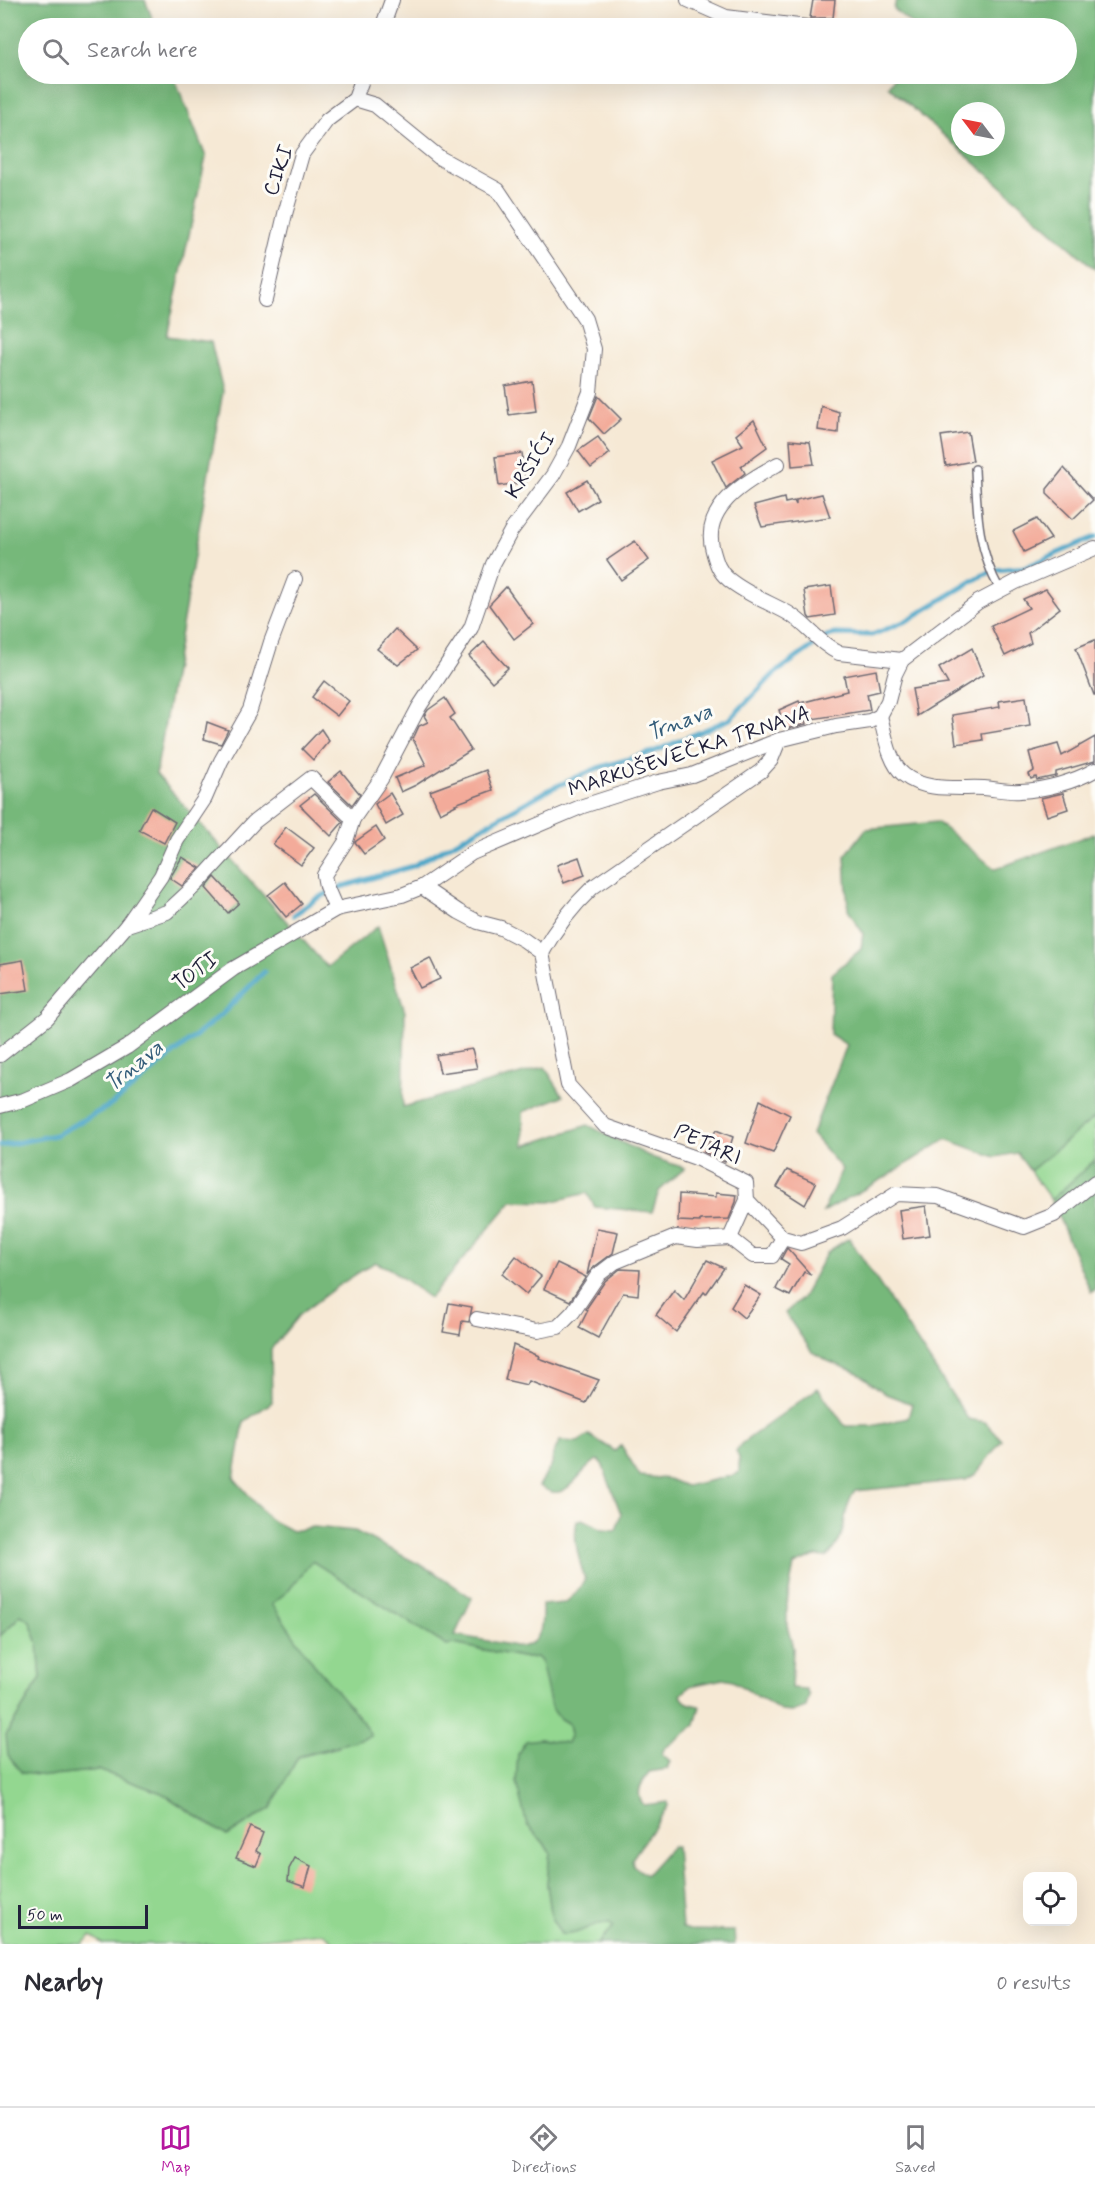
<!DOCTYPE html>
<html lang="en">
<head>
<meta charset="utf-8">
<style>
	:root { --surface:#fff; --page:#f7f7f7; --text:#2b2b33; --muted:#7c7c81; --line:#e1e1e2; --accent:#b5179e }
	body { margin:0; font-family:Mynerve,sans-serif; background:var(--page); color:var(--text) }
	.controls { position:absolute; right:18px; bottom:18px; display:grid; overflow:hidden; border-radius:12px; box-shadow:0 6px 24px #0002 }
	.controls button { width:54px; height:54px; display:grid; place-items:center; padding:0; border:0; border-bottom:2px solid var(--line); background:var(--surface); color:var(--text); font:30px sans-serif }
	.compass { position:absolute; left:951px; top:102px; width:54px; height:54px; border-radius:50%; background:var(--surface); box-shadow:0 6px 24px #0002; rotate:302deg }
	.scale { position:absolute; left:18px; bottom:15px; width:130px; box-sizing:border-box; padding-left:6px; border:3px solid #22223b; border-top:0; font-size:16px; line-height:21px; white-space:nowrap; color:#22223b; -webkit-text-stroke:4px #fdfcf7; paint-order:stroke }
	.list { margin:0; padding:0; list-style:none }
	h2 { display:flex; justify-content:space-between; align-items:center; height:78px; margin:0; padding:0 24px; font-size:26px }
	h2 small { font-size:20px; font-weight:400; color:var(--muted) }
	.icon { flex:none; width:33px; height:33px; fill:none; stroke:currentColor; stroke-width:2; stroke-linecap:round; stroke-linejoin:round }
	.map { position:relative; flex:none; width:1095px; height:1944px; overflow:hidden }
	.search { position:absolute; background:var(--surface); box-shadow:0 6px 24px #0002; left:18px; right:18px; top:18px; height:66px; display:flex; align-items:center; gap:15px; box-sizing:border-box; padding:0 21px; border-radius:33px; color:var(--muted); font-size:22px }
	.sheet { height:162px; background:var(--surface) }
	nav { display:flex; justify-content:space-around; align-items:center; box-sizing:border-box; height:84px; border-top:2px solid var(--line); background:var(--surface); font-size:16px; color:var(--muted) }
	nav a { display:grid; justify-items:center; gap:3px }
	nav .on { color:var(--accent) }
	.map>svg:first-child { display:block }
	.green { fill:#93d790; stroke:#5a7c66; stroke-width:1.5 }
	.forest { fill:#76b87a; stroke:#4c6d5a; stroke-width:1.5; fill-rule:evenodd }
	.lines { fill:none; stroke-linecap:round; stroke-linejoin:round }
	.stream { stroke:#49a5c7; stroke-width:5 }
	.building { fill:#f3ab9a }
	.lane-casing { stroke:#6c6871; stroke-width:10 }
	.street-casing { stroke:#6c6871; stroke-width:16 }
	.lane { stroke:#fff; stroke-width:7 }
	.street { stroke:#fff; stroke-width:14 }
	.labels { text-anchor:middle; stroke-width:6; stroke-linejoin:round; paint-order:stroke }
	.street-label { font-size:21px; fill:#22223b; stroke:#fdfcf7 }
	.water-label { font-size:22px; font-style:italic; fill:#345d7a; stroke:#fdfcf7 }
</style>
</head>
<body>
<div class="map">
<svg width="1095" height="1944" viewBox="0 0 1095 1944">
	<rect width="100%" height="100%" fill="#fdfcf7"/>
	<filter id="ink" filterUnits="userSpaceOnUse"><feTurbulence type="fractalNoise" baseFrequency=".0167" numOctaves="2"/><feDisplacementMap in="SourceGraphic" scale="12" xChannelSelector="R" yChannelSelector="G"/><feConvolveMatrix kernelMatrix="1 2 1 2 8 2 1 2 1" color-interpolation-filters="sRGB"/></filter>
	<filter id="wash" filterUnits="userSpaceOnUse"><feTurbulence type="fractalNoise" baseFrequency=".008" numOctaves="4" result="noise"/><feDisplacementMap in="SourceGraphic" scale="24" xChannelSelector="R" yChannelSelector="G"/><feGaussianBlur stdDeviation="1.35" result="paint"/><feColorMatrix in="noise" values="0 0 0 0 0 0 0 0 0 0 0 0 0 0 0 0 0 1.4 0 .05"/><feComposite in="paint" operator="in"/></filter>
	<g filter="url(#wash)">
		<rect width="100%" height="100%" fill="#f6e9d5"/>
		<g class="green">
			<path d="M 1095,1117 L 1095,1160 L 1051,1200 L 1030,1171 Z"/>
			<path d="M 312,1560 L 447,1646 L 453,1644 L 527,1658 L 537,1657 L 541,1661 L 559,1718 L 569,1724 L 571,1734 L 567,1743 L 539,1739 L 524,1809 L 527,1825 L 544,1843 L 550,1853 L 547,1884 L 552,1919 L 561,1934 C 580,1937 599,1913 614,1926 L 598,1944 L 337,1944 L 323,1933 L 215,1944 L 103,1944 L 91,1936 L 82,1944 L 0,1944 L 0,1636 L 21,1615 L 30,1621 L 38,1644 L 41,1678 L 6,1735 L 46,1776 L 98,1770 L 162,1793 L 227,1836 L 271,1808 L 298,1757 L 339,1747 L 313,1663 L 271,1604 L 289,1590 Z"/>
		</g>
		<g class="forest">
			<path d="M 0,0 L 145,0 L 156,28 L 28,28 L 28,74 L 173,74 L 206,157 L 167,336 L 211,342 L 223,391 L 156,774 L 327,967 L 378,926 L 405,1012 L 403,1107 L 545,1067 L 563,1096 L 523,1112 L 524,1146 L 588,1125 L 651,1157 L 685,1168 L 659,1191 L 652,1212 L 595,1207 L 587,1193 L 550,1202 L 512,1201 L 430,1298 L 390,1269 L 375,1262 L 339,1285 L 299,1315 L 271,1349 L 272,1402 L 244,1422 L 234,1478 L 269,1519 L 292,1531 L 313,1527 L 355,1531 L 434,1572 L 472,1598 L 455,1635 L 521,1647 C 544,1642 542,1624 542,1605 L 565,1603 L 575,1594 L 585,1580 C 580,1562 572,1539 577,1521 L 582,1519 L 603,1529 L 616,1530 L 621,1514 L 601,1461 L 597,1460 C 583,1467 569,1496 552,1492 C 548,1491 543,1488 539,1486 L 552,1464 L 553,1454 L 560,1441 L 578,1442 L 589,1435 L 615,1451 L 621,1445 L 640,1476 L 669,1479 L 686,1486 L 735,1475 L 739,1472 L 739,1458 L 736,1451 L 741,1444 L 818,1388 L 845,1426 L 872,1426 L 908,1418 L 912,1404 L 886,1394 L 858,1373 L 828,1361 L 812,1352 L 785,1313 L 802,1298 L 827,1252 L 849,1238 L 968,1419 L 985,1422 L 1002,1440 L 976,1474 L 966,1480 L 855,1491 C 839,1513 851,1537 826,1557 L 815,1556 L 794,1565 L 787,1602 L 787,1626 L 793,1648 L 791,1688 L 806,1689 L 809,1695 L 806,1707 L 792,1712 L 781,1711 L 733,1681 L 723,1679 L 690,1686 L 681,1695 C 684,1704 691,1704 700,1706 L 695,1725 L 664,1749 L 662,1754 L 670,1761 L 667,1769 L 649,1772 C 642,1782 634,1794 644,1805 L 668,1802 L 668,1806 L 632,1859 L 633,1866 L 646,1875 L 672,1846 L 676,1847 L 682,1928 L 689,1930 L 734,1931 L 735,1944 L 598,1944 L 614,1926 L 610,1923 C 589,1922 580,1937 561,1934 L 552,1919 L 547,1884 L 550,1853 L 544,1843 L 527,1825 L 516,1782 L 518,1753 L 526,1741 L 539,1739 L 567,1743 L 571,1734 L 569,1724 L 559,1718 L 551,1707 L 541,1661 L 537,1657 L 527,1658 L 453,1644 L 447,1646 L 312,1561 L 289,1590 L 272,1604 L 313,1663 L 362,1721 L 371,1736 L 298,1757 L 271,1808 L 227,1836 L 162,1793 L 98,1770 L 46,1776 L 22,1773 L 8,1756 L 6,1735 L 41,1678 L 38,1644 L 30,1621 L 21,1615 L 0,1636 Z"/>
			<path d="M 896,0 L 1095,0 L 1095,269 L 888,86 L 896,74 L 1066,74 L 1066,28 L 916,28 L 894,9 ZM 960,111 L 996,111 L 996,147 L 960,147 Z"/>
			<path d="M 937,822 L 995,869 L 1095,833 L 1095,1117 L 1030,1171 L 1017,1153 L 995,1157 L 946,1139 L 886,1177 L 823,1212 L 842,1169 L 812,1134 L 847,1045 L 830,1034 L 832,974 L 861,949 L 863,933 L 848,910 L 845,856 L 866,829 Z"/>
			<path d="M 1095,1160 L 1095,1290 L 1091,1292 L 1051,1200 Z"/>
		</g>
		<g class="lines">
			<g class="stream">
				<path d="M 294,915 L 316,899 L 341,887 L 413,866 L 548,790 L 598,768 L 653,752 L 730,719 L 774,674 L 827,636 L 835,634 L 872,635 L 906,621 L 981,576 L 996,570 L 1026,567 L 1095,537"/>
				<path d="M 0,1146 L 55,1135 L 111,1105 L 222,1014 L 264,972"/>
			</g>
		</g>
		<g id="blocks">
			<g class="building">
				<path d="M 813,0 L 835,0 L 833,18 L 810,18 Z"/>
				<path d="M 532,381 L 536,411 L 509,415 L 505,386 Z"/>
				<path d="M 598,396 L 621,419 L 604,434 L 589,418 Z"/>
				<path d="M 821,406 L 839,412 L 838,433 L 818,430 Z"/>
				<path d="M 754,420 L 767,447 L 741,466 L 745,473 L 726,488 L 712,460 L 743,445 L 736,435 Z"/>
				<path d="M 968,432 L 973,461 L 946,466 L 941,436 Z"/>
				<path d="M 598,437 L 610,453 L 591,468 L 578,451 Z"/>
				<path d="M 790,440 L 810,442 L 814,464 L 792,466 Z"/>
				<path d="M 522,453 L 526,482 L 499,486 L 495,457 Z"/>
				<path d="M 1064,468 L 1093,500 L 1073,519 L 1047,494 L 1047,489 Z"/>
				<path d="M 587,480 L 598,499 L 578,511 L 567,492 Z"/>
				<path d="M 822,494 L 830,517 L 762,527 L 754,506 L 784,498 L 785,503 L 794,501 L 796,505 L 796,500 Z"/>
				<path d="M 1037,519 L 1051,539 L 1024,552 L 1013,531 Z"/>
				<path d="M 635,541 L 649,560 L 621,580 L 607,560 Z"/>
				<path d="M 831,586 L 835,615 L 810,619 L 808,616 L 804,590 Z"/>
				<path d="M 506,587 L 533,624 L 514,639 L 489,605 Z"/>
				<path d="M 1046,589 L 1060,608 L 1028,633 L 1031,643 L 1005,656 L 991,626 L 1029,608 L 1023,599 Z"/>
				<path d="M 395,629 L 417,650 L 398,665 L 377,649 Z"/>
				<path d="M 1095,640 L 1095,695 L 1094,695 L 1076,648 Z"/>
				<path d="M 484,642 L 508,668 L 492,682 L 469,656 Z"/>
				<path d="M 972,648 L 983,675 L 917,716 L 912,689 L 948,684 L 939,668 Z"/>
				<path d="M 876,670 L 880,691 L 867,694 L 870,710 L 805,720 L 806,724 L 785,729 L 779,710 L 799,701 L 800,703 L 847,691 L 844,676 Z"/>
				<path d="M 324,681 L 349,701 L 337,716 L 312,697 Z"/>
				<path d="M 1026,697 L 1030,726 L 982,734 L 983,740 L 956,744 L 952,715 L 1000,707 L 999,701 Z"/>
				<path d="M 445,698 L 455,714 L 450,718 L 471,750 L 416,785 L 401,792 L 395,778 L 426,765 L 413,739 L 419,726 L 428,722 L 424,716 L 428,710 Z"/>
				<path d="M 207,722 L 228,730 L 221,744 L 204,739 Z"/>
				<path d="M 321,729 L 329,741 L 313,760 L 302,749 Z"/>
				<path d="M 1095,737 L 1095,761 L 1056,772 L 1056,776 L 1037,780 L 1036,777 L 1031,779 L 1029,774 L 1034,771 L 1029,752 L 1058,744 L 1062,756 Z"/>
				<path d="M 486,770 L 493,790 L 455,804 L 456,805 L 440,813 L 430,791 Z"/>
				<path d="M 341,771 L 360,794 L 352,805 L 328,782 Z"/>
				<path d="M 390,793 L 403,815 L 386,825 L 375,804 Z"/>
				<path d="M 1063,793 L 1068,809 L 1047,816 L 1041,798 Z"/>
				<path d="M 314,794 L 343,822 L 331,836 L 300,805 Z"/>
				<path d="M 151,807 L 175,822 L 164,843 L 139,830 Z"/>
				<path d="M 286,827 L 314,848 L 301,865 L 273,844 Z"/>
				<path d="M 376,827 L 384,840 L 364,854 L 355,842 Z"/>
				<path d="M 182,857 L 200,868 L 182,886 L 170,878 Z"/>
				<path d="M 579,857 L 585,875 L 564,883 L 557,865 Z"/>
				<path d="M 215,877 L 239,903 L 228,913 L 206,888 Z"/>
				<path d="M 285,882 L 302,904 L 286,917 L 268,895 Z"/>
				<path d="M 430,958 L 440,979 L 420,988 L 410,968 Z"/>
				<path d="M 23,960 L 28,990 L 0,994 L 0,964 Z"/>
				<path d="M 472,1049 L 477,1068 L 440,1073 L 436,1055 Z"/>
				<path d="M 760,1100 L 790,1115 L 773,1153 L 746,1143 Z"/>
				<path d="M 716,1130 L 733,1137 L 725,1162 L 704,1152 Z"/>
				<path d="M 787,1170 L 816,1183 L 805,1205 L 777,1187 Z"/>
				<path d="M 716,1193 L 737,1195 L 736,1202 L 729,1219 L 700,1220 L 700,1222 L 678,1221 L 679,1194 L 716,1197 Z"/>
				<path d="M 926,1206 L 930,1235 L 903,1239 L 899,1210 Z"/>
				<path d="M 597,1228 L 618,1232 L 613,1253 L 593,1268 L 587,1275 Z"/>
				<path d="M 787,1248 L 811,1275 L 804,1272 L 790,1296 L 776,1289 L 789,1264 L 781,1259 Z"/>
				<path d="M 516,1256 L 541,1276 L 526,1294 L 502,1274 Z"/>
				<path d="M 707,1260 L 724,1268 L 706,1294 L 704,1292 L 676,1332 L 656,1315 L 674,1290 L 684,1300 Z"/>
				<path d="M 557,1263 L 586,1277 L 570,1301 L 544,1289 Z"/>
				<path d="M 620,1269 L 640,1270 L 638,1295 L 623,1293 L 598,1338 L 579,1328 L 588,1310 L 586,1309 L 605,1281 Z"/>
				<path d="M 744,1285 L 761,1295 L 744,1318 L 731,1307 Z"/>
				<path d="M 449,1303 L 472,1307 L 469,1322 L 462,1321 L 460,1335 L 443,1332 Z"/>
				<path d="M 513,1345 L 539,1356 L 538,1358 L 599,1380 L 586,1403 L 529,1381 L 527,1385 L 505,1380 Z"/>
				<path d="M 250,1827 L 263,1833 L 256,1851 L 261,1854 L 256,1866 L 236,1858 Z"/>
				<path d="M 295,1858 L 311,1866 L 305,1887 L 288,1881 L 289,1869 Z"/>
			</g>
		</g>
	</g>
	<g filter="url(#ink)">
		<use href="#blocks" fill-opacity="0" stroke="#6c6871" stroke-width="1.5"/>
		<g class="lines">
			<defs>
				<path id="lane" d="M 975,469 C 977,513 978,551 1000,590"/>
				<g id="street">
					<path d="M 688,0 L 726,17 L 815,28 L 843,26"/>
					<path d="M 382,28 L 392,0"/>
					<path d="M 265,300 L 285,214 L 302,154 L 327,120 L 355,99 L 364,74"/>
					<path d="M 778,464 C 746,482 700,507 713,551 C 716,562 719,572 728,579 C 746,594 768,602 788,613 C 807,624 819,644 839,653 L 902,660"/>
					<path d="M 880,716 C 885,734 889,763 904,775 C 925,792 958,787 984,788 C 996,789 1008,792 1020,791 C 1044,790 1074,782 1095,770"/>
					<path d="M 422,887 L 459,912 L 478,922 L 501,928 L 524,940 L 542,953 L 568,1085 L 605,1126 L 696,1158 L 746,1183 L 747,1200 L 783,1238 L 801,1243 L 842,1228 L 896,1194 L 938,1196 L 1024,1227 L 1054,1215 L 1095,1182"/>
					<path d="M 336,909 L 326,886 L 324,875 L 346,841 L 353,819 L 381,779 L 419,707 L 471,628 L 493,564 L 511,531 L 553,475 L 569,446 L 590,392 L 594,349 L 585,319 L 498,190 L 440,158 L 375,105 L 355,99"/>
					<path d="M 127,925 L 161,876 L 177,840 L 205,798 L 221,761 L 250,710 L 271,642 L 295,579"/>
					<path d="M 542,953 C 556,927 572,907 593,887 L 761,771 L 771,760 L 779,740"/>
					<path d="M 0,1055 L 47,1018 L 127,925 L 167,912 L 197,884 L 254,822 L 311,778 L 353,819"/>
					<path d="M 0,1106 L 24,1100 L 71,1080 L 127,1047 L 233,969 L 336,909 L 402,895 L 422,887 L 472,853 L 583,806 L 658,782 L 692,775 L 779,740 L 836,726 L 870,721 L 880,716 L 888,701 L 895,674 L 902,660 L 978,602 L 1016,582 L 1095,548"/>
					<path d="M 730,1238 L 753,1256 L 772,1256 L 783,1238"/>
					<path d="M 477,1319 L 537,1331 L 558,1327 L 573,1312 L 598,1275 L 615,1262 L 676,1237 L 698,1240 L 730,1238 L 747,1200"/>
				</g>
			</defs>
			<use href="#lane" class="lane-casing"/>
			<use href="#street" class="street-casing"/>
			<use href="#lane" class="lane"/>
			<use href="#street" class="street"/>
		</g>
	</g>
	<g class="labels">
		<g class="street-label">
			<text transform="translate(278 170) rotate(-70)" y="7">CIKI</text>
			<text transform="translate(530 465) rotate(-57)" y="7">KRŠIĆI</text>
			<text transform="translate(689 751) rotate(-18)" y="7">MARKUŠEVEČKA TRNAVA</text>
			<text transform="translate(195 971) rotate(-36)" y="7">TOTI</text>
			<text transform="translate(708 1144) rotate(24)" y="7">PETARI</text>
		</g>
		<g class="water-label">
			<text transform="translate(679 721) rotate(-21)" y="8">Trnava</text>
			<text transform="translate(133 1065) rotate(-39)" y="8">Trnava</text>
		</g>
	</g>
</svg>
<div class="controls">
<button><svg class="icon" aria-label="locate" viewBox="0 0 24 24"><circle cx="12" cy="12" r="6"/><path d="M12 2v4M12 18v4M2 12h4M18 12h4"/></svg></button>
</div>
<svg class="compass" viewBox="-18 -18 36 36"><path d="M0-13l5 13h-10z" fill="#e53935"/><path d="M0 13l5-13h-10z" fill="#7c7c81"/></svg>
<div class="scale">50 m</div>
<div class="search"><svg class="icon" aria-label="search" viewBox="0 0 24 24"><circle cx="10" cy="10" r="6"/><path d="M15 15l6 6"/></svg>Search here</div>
</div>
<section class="sheet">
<h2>Nearby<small>0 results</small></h2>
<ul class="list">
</ul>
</section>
<nav>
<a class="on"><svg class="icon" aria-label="map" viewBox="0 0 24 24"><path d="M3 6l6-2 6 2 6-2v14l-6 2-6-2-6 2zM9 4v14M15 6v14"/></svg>Map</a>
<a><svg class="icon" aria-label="directions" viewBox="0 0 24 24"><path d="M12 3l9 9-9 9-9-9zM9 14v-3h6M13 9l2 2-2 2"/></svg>Directions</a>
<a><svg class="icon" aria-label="saved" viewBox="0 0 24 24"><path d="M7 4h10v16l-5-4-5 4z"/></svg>Saved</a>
</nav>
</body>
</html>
